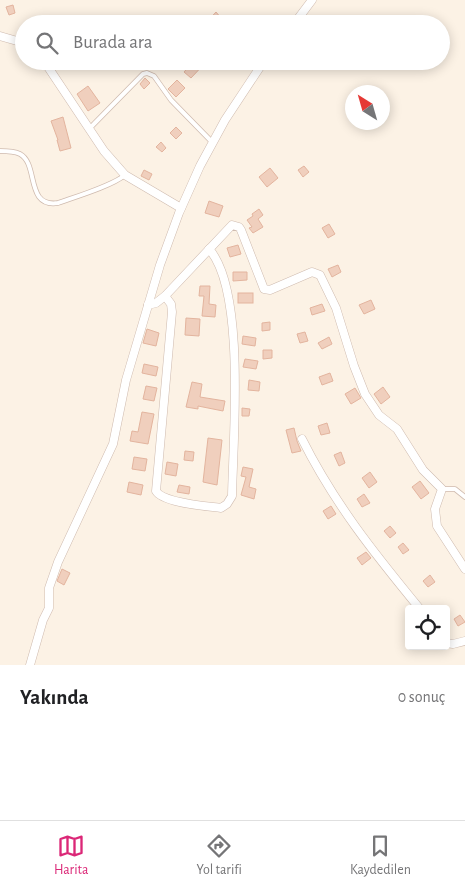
<!DOCTYPE html>
<html lang="tr">
<head>
<meta charset="utf-8">
<style>
	:root { --surface:#fff; --page:#f6f6f6; --text:#202124; --muted:#757577; --line:#e0e0e0; --accent:#db2777 }
	body { margin:0; font-family:"Alegreya Sans",sans-serif; background:var(--page); color:var(--text) }
	.controls { position:absolute; right:15px; bottom:15px; display:grid; overflow:hidden; border-radius:5px; box-shadow:0 2px 12px #0003 }
	.controls button { width:45px; height:45px; display:grid; place-items:center; padding:0; border:0; border-bottom:1px solid var(--line); background:var(--surface); color:var(--text); font:25px sans-serif }
	.compass { position:absolute; left:345px; top:85px; width:45px; height:45px; border-radius:50%; background:var(--surface); box-shadow:0 2px 12px #0003; rotate:323deg }
	.list { margin:0; padding:0; list-style:none }
	h2 { display:flex; justify-content:space-between; align-items:center; height:65px; margin:0; padding:0 20px; font-size:21px }
	h2 small { font-size:16px; font-weight:400; color:var(--muted) }
	.icon { flex:none; width:28px; height:28px; fill:none; stroke:currentColor; stroke-width:2; stroke-linecap:round; stroke-linejoin:round }
	.map { position:relative; flex:none; width:465px; height:665px; overflow:hidden }
	.search { position:absolute; background:var(--surface); box-shadow:0 2px 12px #0003; left:15px; right:15px; top:15px; height:55px; display:flex; align-items:center; gap:12px; box-sizing:border-box; padding:0 18px; border-radius:28px; color:var(--muted); font-size:19px }
	.sheet { height:155px; background:var(--surface) }
	nav { display:flex; justify-content:space-around; align-items:center; box-sizing:border-box; height:70px; border-top:1px solid var(--line); background:var(--surface); font-size:14px; color:var(--muted) }
	nav a { display:grid; justify-items:center; gap:2px }
	nav .on { color:var(--accent) }
	.map>svg:first-child { display:block }
	.building { fill:#f0cfbd; stroke:#e3b49e }
	.lines { fill:none; stroke-linecap:round; stroke-linejoin:round }
	.lane-casing { stroke:#cfbbaf; stroke-width:5.5 }
	.street-casing { stroke:#cfbbaf; stroke-width:9 }
	.lane { stroke:#fff; stroke-width:4 }
	.street { stroke:#fff; stroke-width:8 }
</style>
</head>
<body>
<div class="map">
<svg width="465" height="665" viewBox="0 0 465 665">
	<rect width="100%" height="100%" fill="#fcf2e5"/>
	<g class="building">
		<path d="M 13,5 L 15,13 L 9,15 L 6,7 Z"/>
		<path d="M 216,12 L 221,18 L 216,24 L 205,24 Z"/>
		<path d="M 194,61 L 207,61 L 191,78 L 184,72 Z"/>
		<path d="M 145,78 L 150,83 L 144,89 L 140,84 Z"/>
		<path d="M 177,80 L 185,88 L 176,97 L 168,89 Z"/>
		<path d="M 88,86 L 100,103 L 88,111 L 77,94 Z"/>
		<path d="M 63,117 L 71,148 L 60,151 L 57,140 L 58,140 L 51,121 Z"/>
		<path d="M 176,127 L 182,133 L 176,139 L 170,133 Z"/>
		<path d="M 161,142 L 166,148 L 162,152 L 156,147 Z"/>
		<path d="M 304,166 L 309,172 L 303,177 L 298,170 Z"/>
		<path d="M 270,168 L 278,178 L 267,187 L 259,177 Z"/>
		<path d="M 144,170 L 152,174 L 149,180 L 141,176 Z"/>
		<path d="M 209,201 L 223,206 L 219,217 L 205,213 Z"/>
		<path d="M 259,209 L 263,215 L 258,219 L 263,227 L 253,233 L 249,228 L 252,227 L 247,220 L 253,216 L 252,214 Z"/>
		<path d="M 329,224 L 335,234 L 328,238 L 322,228 Z"/>
		<path d="M 238,245 L 241,254 L 230,257 L 227,248 Z"/>
		<path d="M 338,265 L 341,272 L 332,277 L 328,269 Z"/>
		<path d="M 233,272 L 247,272 L 247,280 L 233,281 Z"/>
		<path d="M 200,286 L 210,286 L 209,304 L 216,305 L 215,317 L 202,316 L 204,296 L 199,296 Z"/>
		<rect x="238" y="293" width="15" height="10"/>
		<path d="M 371,300 L 375,309 L 364,314 L 359,305 Z"/>
		<path d="M 322,304 L 325,311 L 312,315 L 310,308 Z"/>
		<path d="M 186,318 L 200,319 L 199,336 L 185,335 Z"/>
		<path d="M 270,322 L 270,330 L 262,331 L 262,323 Z"/>
		<path d="M 147,329 L 159,333 L 156,346 L 143,343 Z"/>
		<path d="M 305,332 L 308,341 L 300,343 L 297,334 Z"/>
		<path d="M 243,336 L 256,338 L 255,346 L 242,344 Z"/>
		<path d="M 329,337 L 332,344 L 322,349 L 318,343 Z"/>
		<path d="M 263,350 L 272,350 L 272,358 L 263,359 Z"/>
		<path d="M 245,359 L 258,361 L 256,369 L 243,367 Z"/>
		<path d="M 144,364 L 158,367 L 156,376 L 142,373 Z"/>
		<path d="M 330,373 L 333,381 L 322,385 L 319,377 Z"/>
		<path d="M 249,380 L 260,382 L 259,391 L 248,390 Z"/>
		<path d="M 192,382 L 202,384 L 200,397 L 225,401 L 223,411 L 198,406 L 198,409 L 186,407 Z"/>
		<path d="M 146,386 L 157,388 L 154,401 L 143,399 Z"/>
		<path d="M 383,387 L 390,397 L 381,404 L 374,394 Z"/>
		<path d="M 355,388 L 361,398 L 351,404 L 345,394 Z"/>
		<path d="M 242,408 L 250,409 L 249,416 L 242,416 Z"/>
		<path d="M 142,412 L 154,414 L 148,444 L 130,441 L 132,431 L 138,432 Z"/>
		<path d="M 327,423 L 330,433 L 321,435 L 318,426 Z"/>
		<path d="M 294,428 L 297,441 L 301,451 L 292,453 L 286,430 Z"/>
		<path d="M 208,438 L 222,440 L 217,485 L 203,482 Z"/>
		<path d="M 185,451 L 194,452 L 193,461 L 184,460 Z"/>
		<path d="M 341,452 L 345,463 L 339,466 L 334,455 Z"/>
		<path d="M 134,457 L 147,459 L 145,471 L 132,469 Z"/>
		<path d="M 167,462 L 178,464 L 176,476 L 165,474 Z"/>
		<path d="M 243,467 L 253,469 L 249,487 L 256,489 L 254,499 L 241,495 L 246,477 L 241,476 Z"/>
		<path d="M 370,472 L 377,482 L 369,488 L 362,478 Z"/>
		<path d="M 420,481 L 429,493 L 421,499 L 412,487 Z"/>
		<path d="M 129,482 L 143,485 L 141,495 L 127,492 Z"/>
		<path d="M 179,485 L 190,487 L 189,494 L 177,492 Z"/>
		<path d="M 364,494 L 370,503 L 362,507 L 357,499 Z"/>
		<path d="M 331,506 L 336,514 L 328,519 L 323,511 Z"/>
		<path d="M 390,526 L 396,533 L 390,538 L 384,531 Z"/>
		<path d="M 403,543 L 409,550 L 403,554 L 398,547 Z"/>
		<path d="M 366,552 L 371,558 L 362,565 L 357,558 Z"/>
		<path d="M 62,569 L 70,573 L 64,585 L 57,581 Z"/>
		<path d="M 430,575 L 435,582 L 428,587 L 423,581 Z"/>
		<path d="M 460,615 L 465,622 L 458,626 L 454,619 Z"/>
	</g>
	<g class="lines">
		<defs>
			<g id="lane">
				<path d="M 90,128 L 143,74 L 147,73 L 154,76 L 171,100 L 212,142"/>
				<path d="M 0,151 C 6,151 14,151 20,154 C 39,164 25,208 58,203 C 75,197 112,186 125,175"/>
				<path d="M 442,489 L 455,489 L 465,497"/>
			</g>
			<g id="street">
				<path d="M 294,24 L 312,0"/>
				<path d="M 0,36 L 24,43"/>
				<path d="M 44,61 L 104,151 L 125,175 L 181,208"/>
				<path d="M 165,296 L 171,304 L 172,312 L 156,491 C 163,503 206,506 221,508 L 227,504 L 232,496 C 233,440 246,290 209,249"/>
				<path d="M 148,305 L 156,303 L 165,296 L 232,225 L 239,227 L 241,230 L 264,289 L 270,290 L 312,272 L 320,275 L 336,308 L 354,366 L 365,394 L 379,415 L 397,429 L 423,470 L 442,489 L 435,509 L 437,526 L 465,569"/>
				<path d="M 302,439 C 334,503 374,553 420,609"/>
				<path d="M 446,643 L 453,644 L 465,641"/>
				<path d="M 30,665 L 43,620 L 49,608 L 49,588 L 58,562 L 113,444 L 126,380 L 160,265 L 179,213 L 200,166 L 225,120 L 264,61"/>
			</g>
		</defs>
		<use href="#lane" class="lane-casing"/>
		<use href="#street" class="street-casing"/>
		<use href="#lane" class="lane"/>
		<use href="#street" class="street"/>
	</g>
</svg>
<div class="controls">
<button><svg class="icon" aria-label="locate" viewBox="0 0 24 24"><circle cx="12" cy="12" r="6"/><path d="M12 2v4M12 18v4M2 12h4M18 12h4"/></svg></button>
</div>
<svg class="compass" viewBox="-18 -18 36 36"><path d="M0-13l5 13h-10z" fill="#e53935"/><path d="M0 13l5-13h-10z" fill="#757577"/></svg>
<div class="search"><svg class="icon" aria-label="search" viewBox="0 0 24 24"><circle cx="10" cy="10" r="6"/><path d="M15 15l6 6"/></svg>Burada ara</div>
</div>
<section class="sheet">
<h2>Yakında<small>0 sonuç</small></h2>
<ul class="list">
</ul>
</section>
<nav>
<a class="on"><svg class="icon" aria-label="map" viewBox="0 0 24 24"><path d="M3 6l6-2 6 2 6-2v14l-6 2-6-2-6 2zM9 4v14M15 6v14"/></svg>Harita</a>
<a><svg class="icon" aria-label="directions" viewBox="0 0 24 24"><path d="M12 3l9 9-9 9-9-9zM9 14v-3h6M13 9l2 2-2 2"/></svg>Yol tarifi</a>
<a><svg class="icon" aria-label="saved" viewBox="0 0 24 24"><path d="M7 4h10v16l-5-4-5 4z"/></svg>Kaydedilen</a>
</nav>
</body>
</html>
